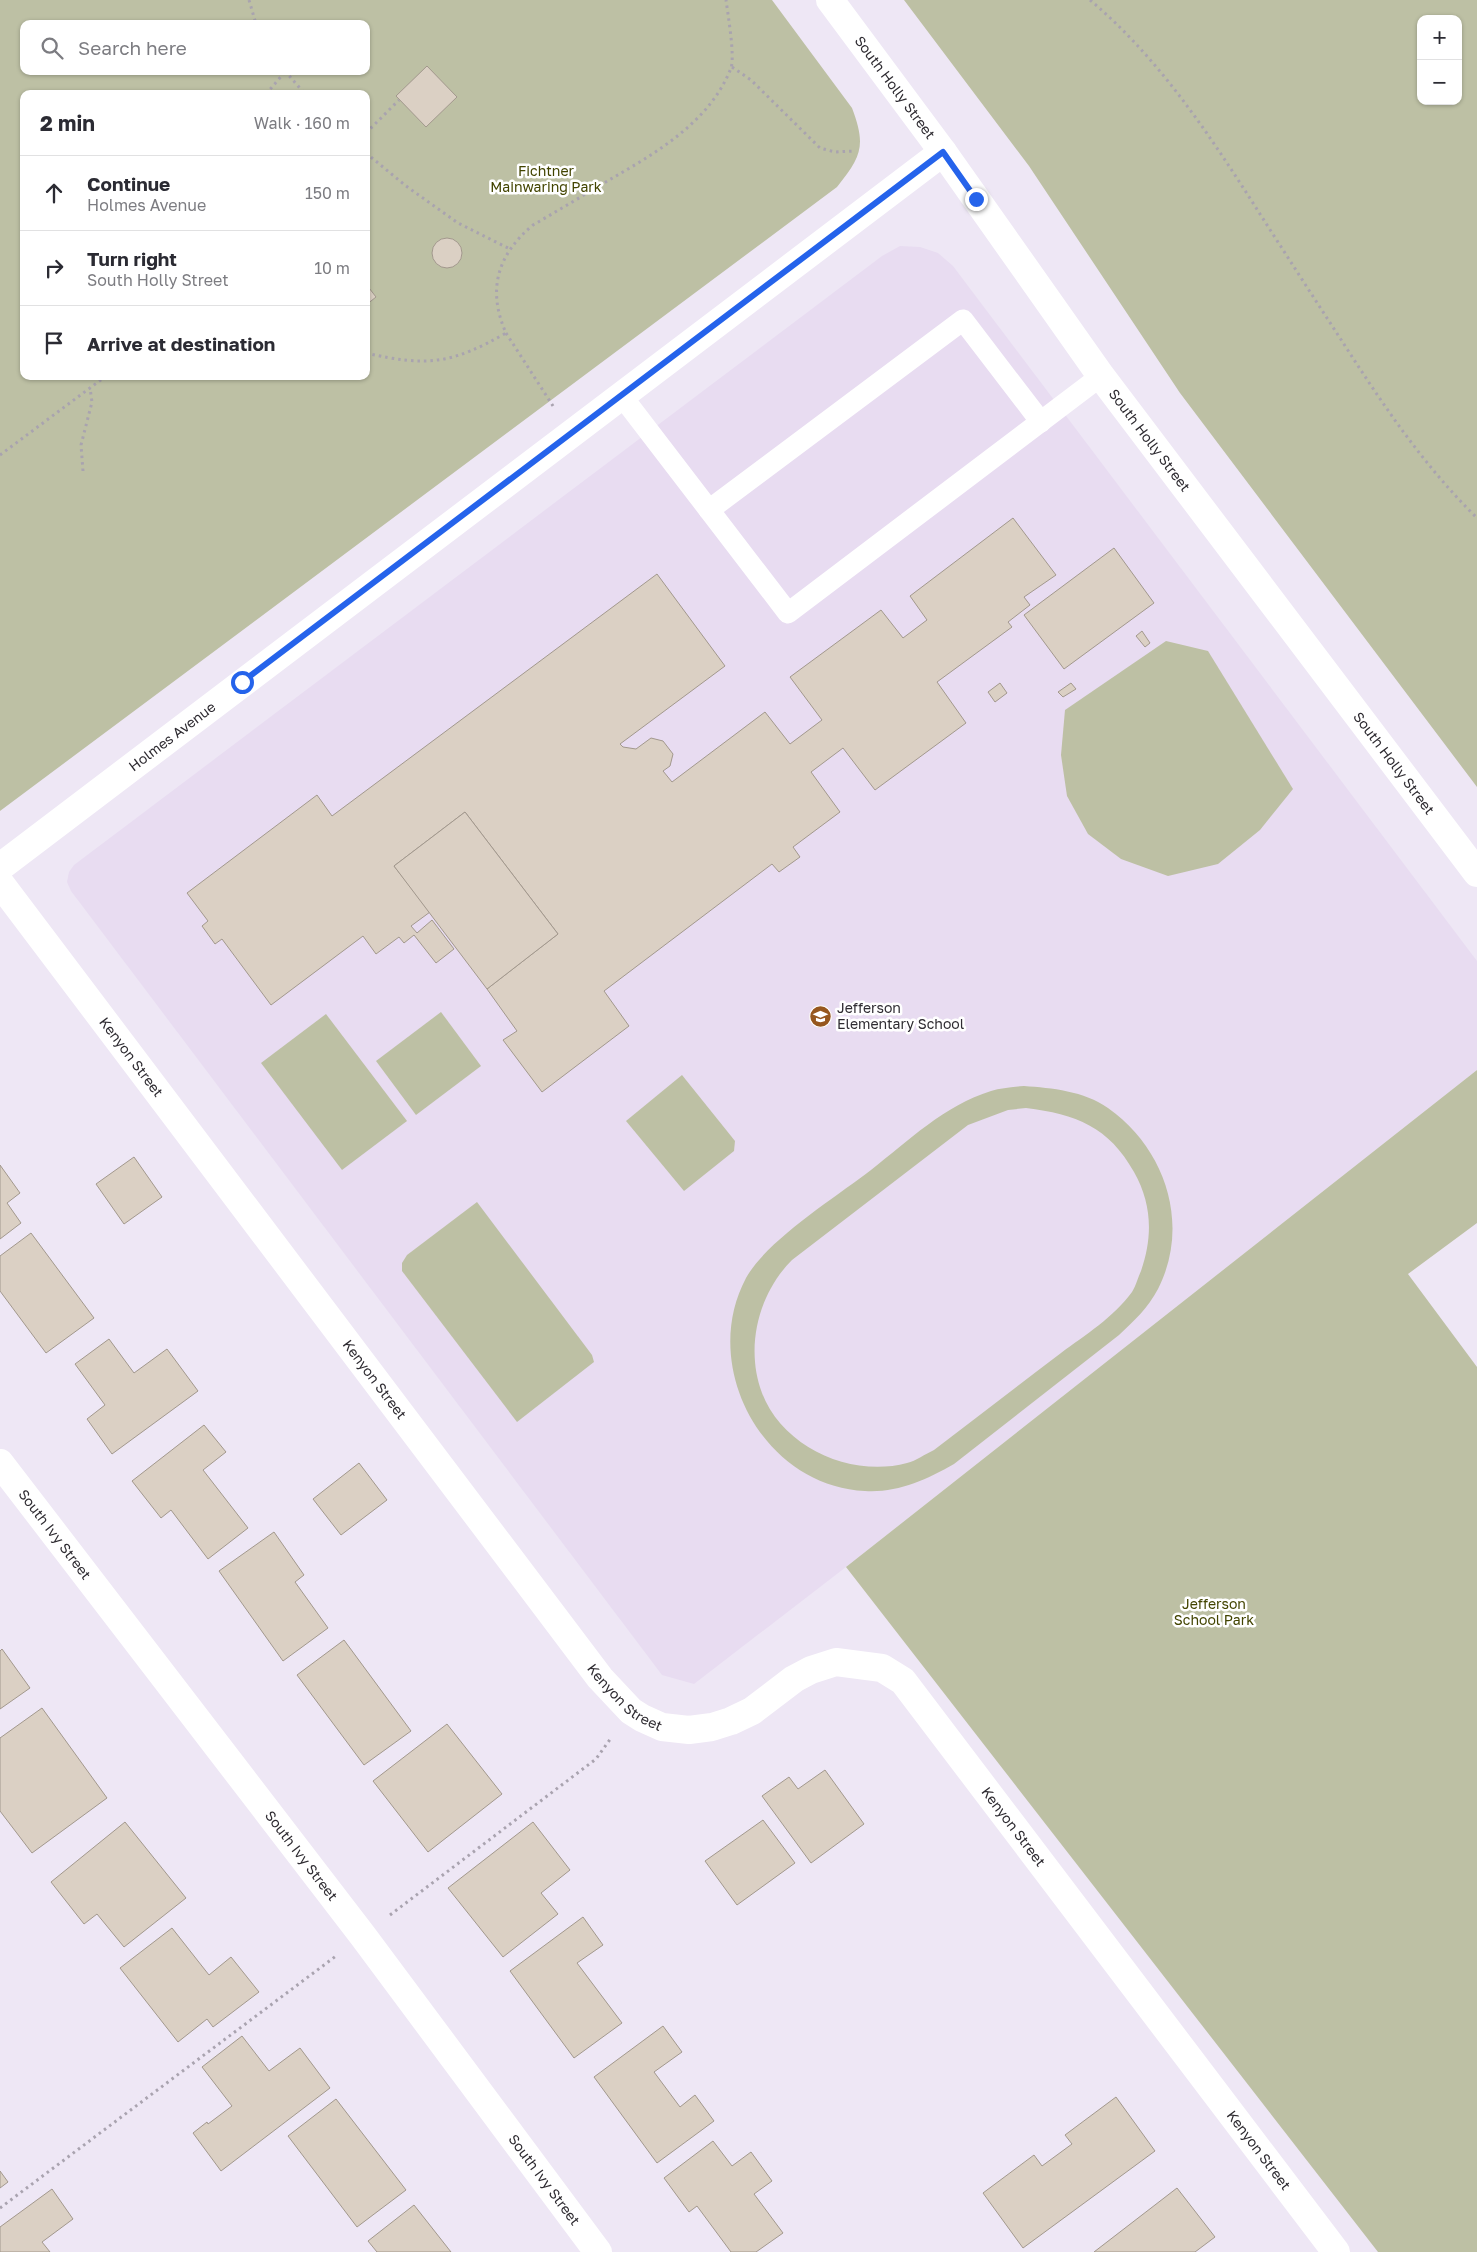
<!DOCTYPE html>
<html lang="en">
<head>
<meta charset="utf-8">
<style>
	:root { --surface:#fff; --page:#f2f2f3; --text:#2b2b33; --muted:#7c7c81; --line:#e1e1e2 }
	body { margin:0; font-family:"Golos Text",sans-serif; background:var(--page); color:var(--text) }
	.controls { position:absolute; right:15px; top:15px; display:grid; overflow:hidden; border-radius:10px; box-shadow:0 1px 4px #0004 }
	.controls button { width:45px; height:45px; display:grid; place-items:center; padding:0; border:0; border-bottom:1px solid var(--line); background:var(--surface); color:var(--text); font:25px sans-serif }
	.stop { position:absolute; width:15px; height:15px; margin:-11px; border:4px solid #2563eb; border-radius:50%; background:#fff }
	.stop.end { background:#2563eb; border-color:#fff; box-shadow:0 1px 5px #0008 }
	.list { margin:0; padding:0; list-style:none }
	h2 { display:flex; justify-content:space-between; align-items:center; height:65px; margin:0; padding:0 20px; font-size:21px }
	h2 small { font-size:16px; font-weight:400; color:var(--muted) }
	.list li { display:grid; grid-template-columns:32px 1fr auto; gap:15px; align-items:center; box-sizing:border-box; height:75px; padding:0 20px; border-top:1px solid var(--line) }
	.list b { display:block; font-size:19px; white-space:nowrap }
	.list p { margin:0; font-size:16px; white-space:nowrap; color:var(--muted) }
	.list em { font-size:16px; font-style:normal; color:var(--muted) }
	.icon { flex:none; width:28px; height:28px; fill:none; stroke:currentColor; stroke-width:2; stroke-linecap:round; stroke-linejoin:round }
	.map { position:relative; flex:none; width:1477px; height:2252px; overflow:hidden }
	.search { position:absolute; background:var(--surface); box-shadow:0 1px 4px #0004; left:20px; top:20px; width:350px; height:55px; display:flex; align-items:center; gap:12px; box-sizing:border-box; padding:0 18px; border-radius:10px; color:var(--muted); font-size:19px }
	.panel { position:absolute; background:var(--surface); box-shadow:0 1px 4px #0004; left:20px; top:90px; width:350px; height:290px; border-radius:10px }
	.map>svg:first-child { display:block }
	.built { fill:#e8dcf1 }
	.green { fill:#bdc0a4; fill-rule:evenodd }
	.building { fill:#dbd0c4; stroke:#a2988d }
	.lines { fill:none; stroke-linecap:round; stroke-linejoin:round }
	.path { stroke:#a9a3af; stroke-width:3; stroke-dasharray:2.5 4; stroke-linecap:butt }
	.lane { stroke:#fff; stroke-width:21 }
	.street { stroke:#fff; stroke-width:28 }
	.secondary { stroke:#fff; stroke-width:28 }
	.route { stroke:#2563eb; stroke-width:6 }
	.labels { text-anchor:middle; stroke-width:5; stroke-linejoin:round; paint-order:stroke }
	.street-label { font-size:14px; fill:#2e2b31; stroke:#fff }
	.park-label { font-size:14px; fill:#424400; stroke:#fff }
	.poi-label { font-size:14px; fill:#2e2b31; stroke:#fff; text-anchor:start }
</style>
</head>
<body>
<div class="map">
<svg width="1477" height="2252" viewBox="0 0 1477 2252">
	<rect width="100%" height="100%" fill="#eee7f5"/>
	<path class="built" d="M 900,246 L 920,247 L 938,253 L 953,266 L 1477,961 L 1477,1070 L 846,1567 L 694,1684 L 662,1675 L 71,891 L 67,882 L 69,872 L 74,865 L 882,256 Z"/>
	<g class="green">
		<path d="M 0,0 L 772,0 L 852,108 C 866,145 862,156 837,187 L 0,811 ZM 24,24 L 366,24 L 366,71 L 24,71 ZM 24,94 L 366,94 L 366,376 L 24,376 Z"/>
		<path d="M 904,0 L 1477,0 L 1477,787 L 1180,393 L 1029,166 ZM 1421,19 L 1458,19 L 1458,101 L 1421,101 Z"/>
		<path d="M 1166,641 L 1208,651 L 1293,789 L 1260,830 L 1218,864 L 1168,876 L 1121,859 L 1088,834 L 1067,796 L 1061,755 L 1065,710 Z"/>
		<path d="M 441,1012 L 481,1066 L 416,1115 L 376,1061 Z"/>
		<path d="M 326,1014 L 407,1121 L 342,1170 L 261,1063 Z"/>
		<path d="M 1477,1070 L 1477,1223 L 1408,1274 L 1477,1367 L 1477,2252 L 1378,2252 L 846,1567 Z"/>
		<path d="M 682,1075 L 735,1141 L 734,1151 L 684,1191 L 626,1121 Z"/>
		<path d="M 1024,1086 C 1052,1088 1084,1091 1108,1108 C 1165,1148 1191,1224 1158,1289 C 1148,1308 1134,1321 1119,1335 L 954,1464 C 926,1480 897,1493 865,1491 C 763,1486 699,1366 746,1278 C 767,1240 836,1197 871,1170 C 908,1141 945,1105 991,1091 C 1001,1088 1013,1087 1024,1086 ZM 1026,1108 C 1076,1114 1109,1127 1134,1172 C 1152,1204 1153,1236 1141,1271 C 1138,1277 1136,1286 1132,1292 C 1114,1317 1085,1335 1061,1353 C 1019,1385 976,1418 934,1450 C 925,1454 916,1461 907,1463 C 852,1478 783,1448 762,1393 C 745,1348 758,1294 792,1260 L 968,1125 L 1008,1110 Z"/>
		<path d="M 477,1202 L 592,1355 L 594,1362 L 517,1422 L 402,1271 L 402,1263 L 407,1255 Z"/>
	</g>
	<g class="building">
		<path d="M 427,66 L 457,97 L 426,127 L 396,96 Z"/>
		<circle cx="447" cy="253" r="15"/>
		<path d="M 366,284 L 376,297 L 366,305 Z"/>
		<path d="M 1013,518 L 1056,575 L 1024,597 L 1030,605 L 1008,622 L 1012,627 L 937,682 L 966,723 L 875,790 L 843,748 L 811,772 L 840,812 L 793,847 L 800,857 L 779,872 L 772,864 L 604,991 L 629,1026 L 542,1092 L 503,1040 L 517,1031 L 487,989 L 558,934 L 465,812 L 394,866 L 430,912 L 411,926 L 417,933 L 432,920 L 454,949 L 436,963 L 414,935 L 404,943 L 399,937 L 376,954 L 363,936 L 271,1005 L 222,939 L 215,944 L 202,926 L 208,921 L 187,893 L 317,795 L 332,816 L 657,574 L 725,666 L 620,744 L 623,747 L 636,749 L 651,738 L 663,741 L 673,754 L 670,766 L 663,771 L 672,782 L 765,712 L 790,744 L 822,720 L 790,677 L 881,610 L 903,638 L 927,620 L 910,596 Z"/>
		<path d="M 1114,548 L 1154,603 L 1064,669 L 1024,615 Z"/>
		<path d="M 1142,631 L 1150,643 L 1145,647 L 1136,636 Z"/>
		<path d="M 1000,683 L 1007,693 L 995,702 L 988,692 Z"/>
		<path d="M 1071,683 L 1076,689 L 1063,697 L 1058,692 Z"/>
		<path d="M 465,812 L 558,934 L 487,989 L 394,866 Z"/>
		<path d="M 134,1157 L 162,1197 L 124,1224 L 96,1184 Z"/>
		<path d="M 0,1165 L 20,1193 L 7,1203 L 21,1223 L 0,1239 Z"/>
		<path d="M 31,1233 L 94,1318 L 46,1353 L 0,1291 L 0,1256 Z"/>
		<path d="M 109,1339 L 134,1373 L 167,1349 L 198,1391 L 112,1454 L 87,1419 L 105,1405 L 75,1364 Z"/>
		<path d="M 204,1425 L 226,1452 L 203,1470 L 248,1528 L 208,1559 L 171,1510 L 161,1518 L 132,1481 Z"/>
		<path d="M 359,1463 L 387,1500 L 341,1535 L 313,1499 Z"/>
		<path d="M 274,1532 L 304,1575 L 295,1582 L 328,1628 L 283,1661 L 219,1571 Z"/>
		<path d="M 344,1640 L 411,1731 L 364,1765 L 297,1675 Z"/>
		<path d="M 2,1649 L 30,1688 L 0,1709 L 0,1651 Z"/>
		<path d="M 42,1708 L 107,1798 L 32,1853 L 0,1811 L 0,1738 Z"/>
		<path d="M 447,1724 L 502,1794 L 428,1852 L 373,1781 Z"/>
		<path d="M 825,1770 L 864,1824 L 811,1863 L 762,1796 L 789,1777 L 798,1789 Z"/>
		<path d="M 763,1820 L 795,1863 L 737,1905 L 705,1861 Z"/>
		<path d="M 125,1822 L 186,1898 L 124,1947 L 97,1914 L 84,1924 L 51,1882 Z"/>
		<path d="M 533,1822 L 570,1870 L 541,1893 L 558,1914 L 503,1957 L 448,1888 Z"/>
		<path d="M 583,1917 L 603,1945 L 577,1963 L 622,2023 L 574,2058 L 510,1971 Z"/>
		<path d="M 172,1928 L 209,1975 L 231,1957 L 259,1992 L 213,2027 L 207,2019 L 178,2042 L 120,1968 Z"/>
		<path d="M 663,2026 L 682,2052 L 654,2072 L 680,2107 L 695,2095 L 714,2121 L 657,2163 L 594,2077 Z"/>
		<path d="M 242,2036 L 269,2071 L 300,2048 L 330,2088 L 221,2171 L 193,2133 L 207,2122 L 208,2124 L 232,2106 L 202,2067 Z"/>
		<path d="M 1116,2097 L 1155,2151 L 1023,2248 L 983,2193 L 1034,2155 L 1042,2166 L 1072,2144 L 1065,2135 Z"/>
		<path d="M 336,2099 L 406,2190 L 357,2227 L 288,2136 Z"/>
		<path d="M 713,2141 L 732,2166 L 751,2152 L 772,2181 L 754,2194 L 783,2233 L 756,2252 L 731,2252 L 697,2206 L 689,2212 L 664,2178 Z"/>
		<path d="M 0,2171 L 8,2182 L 0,2188 Z"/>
		<path d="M 1177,2188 L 1215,2237 L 1195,2252 L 1094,2252 Z"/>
		<path d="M 52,2189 L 73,2219 L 42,2242 L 50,2252 L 0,2252 L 0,2227 Z"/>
		<path d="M 414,2205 L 451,2252 L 377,2252 L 368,2241 Z"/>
	</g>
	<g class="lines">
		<g class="path">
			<path d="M 249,0 L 256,24"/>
			<path d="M 1090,0 C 1153,53 1200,121 1244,189 C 1276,239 1308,289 1340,338 C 1381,402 1423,465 1477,518"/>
			<path d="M 732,67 L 751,80 L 820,148 L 835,152 L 854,151"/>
			<path d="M 285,71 L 305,94"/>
			<path d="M 266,94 L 285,72"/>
			<path d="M 366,133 L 399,100"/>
			<path d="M 366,153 L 406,186 L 458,223 L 510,249"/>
			<path d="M 506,333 L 553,406"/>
			<path d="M 366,353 C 427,367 452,364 506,333 C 487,290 497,255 533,225 C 559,210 584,195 609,180 C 656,153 710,122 731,68 C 735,56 728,15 726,0"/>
			<path d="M 0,455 L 106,376"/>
			<path d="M 83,471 L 81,445 L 92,402 L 90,388"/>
			<path d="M 390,1915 L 596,1759 L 611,1738"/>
			<path d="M 0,2208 L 336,1956"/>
		</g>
		<g class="lane">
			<path d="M 621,395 L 788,613 L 1101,376"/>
			<path d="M 709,510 L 963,320 L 1041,422"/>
		</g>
		<g class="street">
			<path id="s1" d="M 0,867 L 943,152"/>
			<path id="s2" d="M 0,883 L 600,1678 L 631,1711 L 642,1718 L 662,1727 L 689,1730 L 712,1727 L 731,1721 L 752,1711 L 794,1679 L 811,1670 L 836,1662 L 882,1668 L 903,1681 L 1336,2252"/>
			<path id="s3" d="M 0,1463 L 363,1936 L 598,2252"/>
		</g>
		<path class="secondary" id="s4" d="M 830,0 L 943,152 L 1101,376 L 1477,873"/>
	</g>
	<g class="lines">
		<path class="route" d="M 242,682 L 943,152 L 976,199"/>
	</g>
	<defs>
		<symbol id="school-disc" viewBox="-11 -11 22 22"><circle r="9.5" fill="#96571e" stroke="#fff"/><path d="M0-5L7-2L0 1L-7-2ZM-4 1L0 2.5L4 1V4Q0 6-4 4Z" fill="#fff"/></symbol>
	</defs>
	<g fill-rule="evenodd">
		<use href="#school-disc" x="808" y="1004" width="25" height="25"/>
	</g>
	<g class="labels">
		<g class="street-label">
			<text dy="5" stroke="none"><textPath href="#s4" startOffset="109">South Holly Street</textPath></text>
			<text dy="5" stroke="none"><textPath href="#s4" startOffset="544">South Holly Street</textPath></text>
			<text dy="5" stroke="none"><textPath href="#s1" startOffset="216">Holmes Avenue</textPath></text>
			<text dy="5" stroke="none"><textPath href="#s4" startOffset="949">South Holly Street</textPath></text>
			<text dy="5" stroke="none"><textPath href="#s2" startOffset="218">Kenyon Street</textPath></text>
			<text dy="5" stroke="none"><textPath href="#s2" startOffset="622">Kenyon Street</textPath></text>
			<text dy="5" stroke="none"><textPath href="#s3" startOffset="90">South Ivy Street</textPath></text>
			<text dy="5" stroke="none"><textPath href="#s2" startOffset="1028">Kenyon Street</textPath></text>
			<text dy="5" stroke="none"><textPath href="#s2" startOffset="1522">Kenyon Street</textPath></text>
			<text dy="5" stroke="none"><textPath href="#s3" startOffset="495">South Ivy Street</textPath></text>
			<text dy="5" stroke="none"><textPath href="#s2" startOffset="1928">Kenyon Street</textPath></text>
			<text dy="5" stroke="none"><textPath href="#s3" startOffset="900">South Ivy Street</textPath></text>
		</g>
		<g class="park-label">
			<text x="546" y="176">Fichtner<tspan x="546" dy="16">Mainwaring Park</tspan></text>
			<text x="1214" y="1609">Jefferson<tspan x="1214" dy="16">School Park</tspan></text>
		</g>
		<g class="poi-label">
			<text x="837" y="1013">Jefferson<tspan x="837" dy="16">Elementary School</tspan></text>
		</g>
	</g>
</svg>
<div class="controls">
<button>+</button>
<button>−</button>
</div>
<div class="stop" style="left:242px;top:682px"></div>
<div class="stop end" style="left:976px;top:199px"></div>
<div class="search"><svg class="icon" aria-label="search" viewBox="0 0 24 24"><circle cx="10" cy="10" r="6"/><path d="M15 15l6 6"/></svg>Search here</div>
<section class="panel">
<h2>2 min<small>Walk · 160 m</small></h2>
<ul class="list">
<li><svg class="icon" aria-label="ahead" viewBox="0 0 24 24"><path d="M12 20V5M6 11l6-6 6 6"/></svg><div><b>Continue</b><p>Holmes Avenue</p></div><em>150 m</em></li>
<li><svg class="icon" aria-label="right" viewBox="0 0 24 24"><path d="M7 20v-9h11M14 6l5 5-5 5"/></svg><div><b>Turn right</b><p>South Holly Street</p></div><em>10 m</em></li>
<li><svg class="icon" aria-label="arrive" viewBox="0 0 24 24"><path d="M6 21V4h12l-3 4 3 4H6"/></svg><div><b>Arrive at destination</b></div></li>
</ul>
</section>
</div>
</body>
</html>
